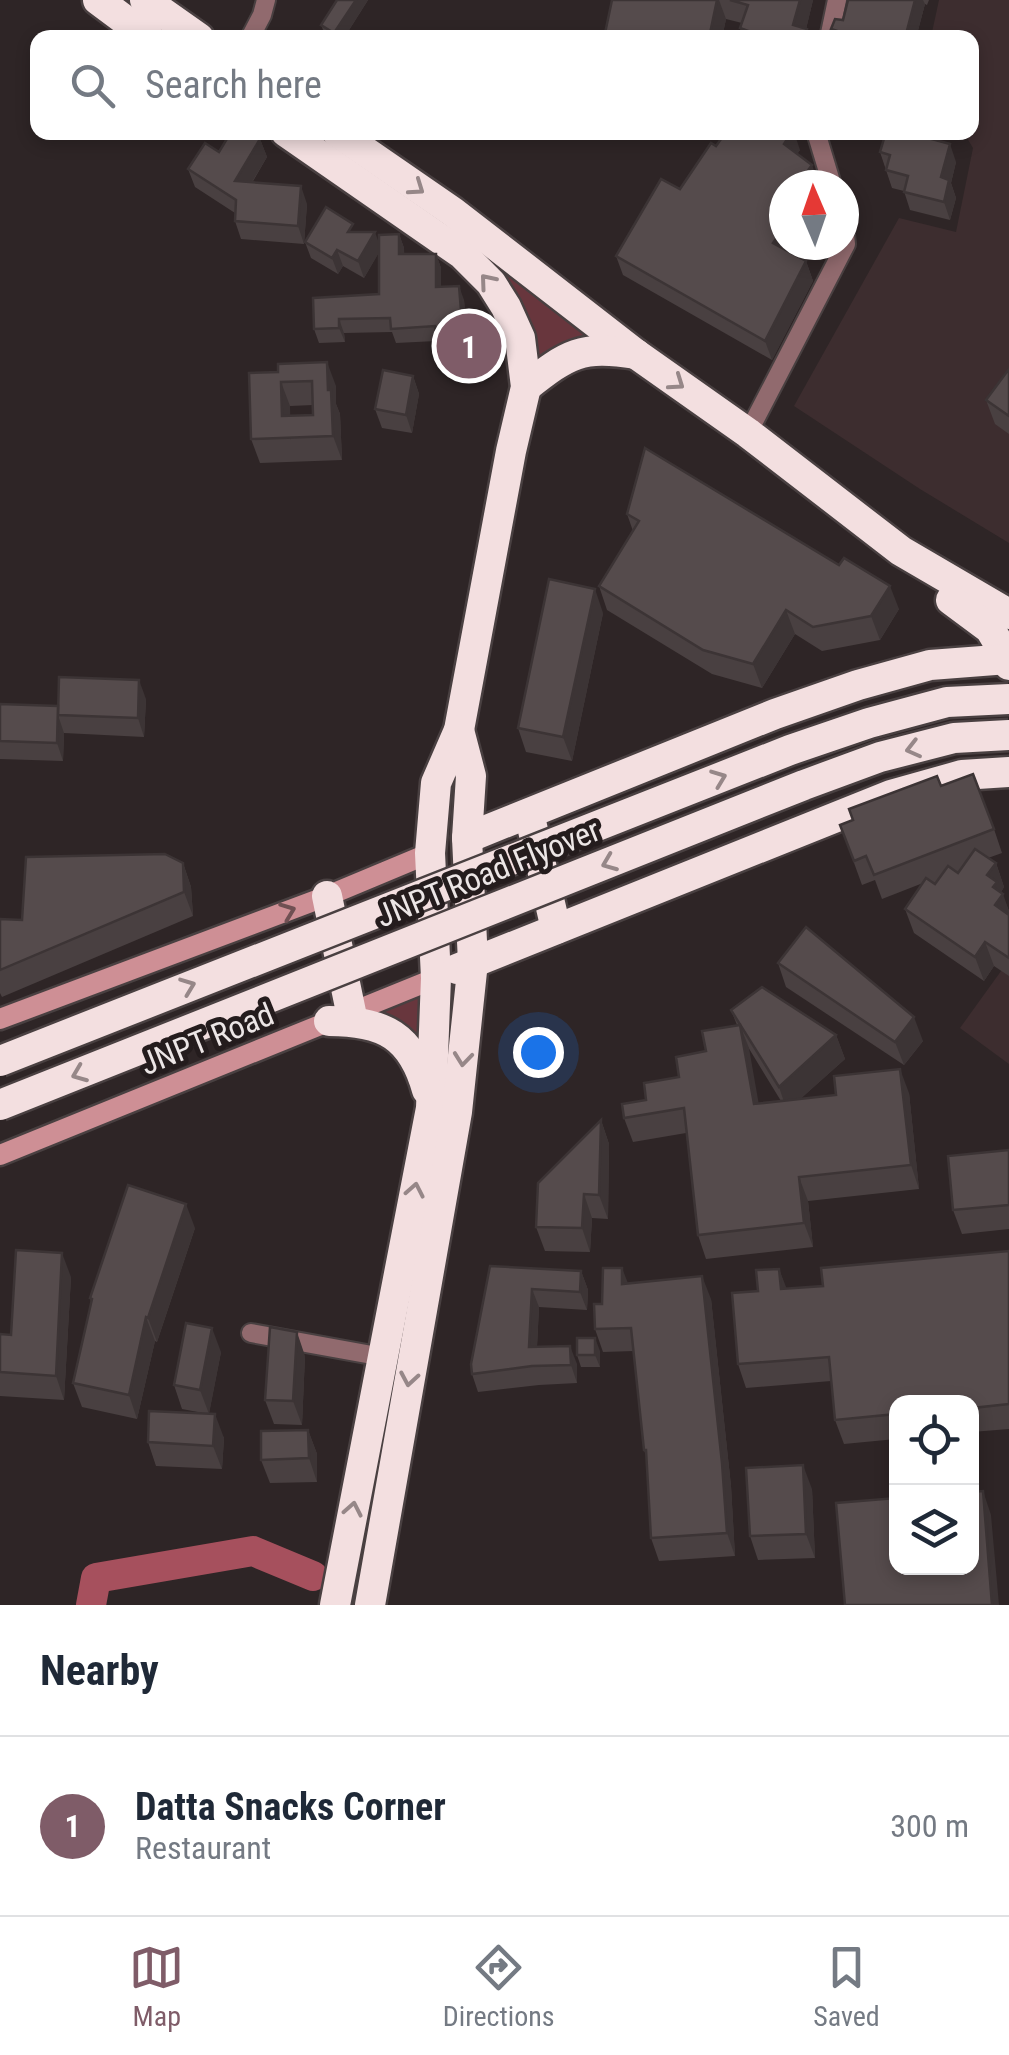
<!DOCTYPE html>
<html lang="en">
<head>
<meta charset="utf-8">
<style>
	:root { --surface:#fff; --page:#f6f6f7; --text:#1f2937; --muted:#747a83; --line:#e0e1e3; --accent:#7f5c68 }
	body { margin:0; font-family:"Roboto Condensed",sans-serif; background:var(--page); color:var(--text) }
	.controls { position:absolute; right:30px; bottom:30px; display:grid; overflow:hidden; border-radius:20px; box-shadow:0 5px 15px #0003 }
	.controls button { width:90px; height:90px; display:grid; place-items:center; padding:0; border:0; border-bottom:2px solid var(--line); background:var(--surface); color:var(--text); font:50px sans-serif }
	.compass { position:absolute; left:769px; top:170px; width:90px; height:90px; border-radius:50%; background:var(--surface); box-shadow:0 5px 15px #0003; rotate:358deg }
	.you { position:absolute; left:538px; top:1052px; width:35px; height:35px; margin:-25px; border:8px solid #fff; border-radius:50%; background:#1a73e8; box-shadow:0 0 0 15px #1a73e833 }
	.badge { display:grid; place-items:center; width:65px; height:65px; border-radius:50%; background:var(--accent); color:#fff; font-size:32px; font-weight:700 }
	.pin { position:absolute; translate:-50% -50%; border:5px solid #fff; box-shadow:0 2px 10px #0006 }
	.list { margin:0; padding:0; list-style:none }
	h2 { display:flex; justify-content:space-between; align-items:center; height:130px; margin:0; padding:0 40px; font-size:42px }
	h2 small { font-size:32px; font-weight:400; color:var(--muted) }
	.list li { display:grid; grid-template-columns:65px 1fr auto; gap:30px; align-items:center; box-sizing:border-box; height:180px; padding:0 40px; border-top:2px solid var(--line) }
	.list b { display:block; font-size:38px; white-space:nowrap }
	.list p { margin:0; font-size:32px; white-space:nowrap; color:var(--muted) }
	.list em { font-size:32px; font-style:normal; color:var(--muted) }
	.icon { flex:none; width:55px; height:55px; fill:none; stroke:currentColor; stroke-width:2; stroke-linecap:round; stroke-linejoin:round }
	.map { position:relative; flex:none; width:1009px; height:1605px; overflow:hidden }
	.search { position:absolute; background:var(--surface); box-shadow:0 5px 15px #0003; left:30px; right:30px; top:30px; height:110px; display:flex; align-items:center; gap:25px; box-sizing:border-box; padding:0 35px; border-radius:20px; color:var(--muted); font-size:38px }
	.sheet { height:310px; background:var(--surface) }
	nav { display:flex; justify-content:space-around; align-items:center; box-sizing:border-box; height:140px; border-top:2px solid var(--line); background:var(--surface); font-size:28px; color:var(--muted) }
	nav a { display:grid; justify-items:center; gap:5px }
	nav .on { color:var(--accent) }
	.map>svg:first-child { display:block }
	.built { fill:#3d2d2f }
	.green { fill:#68363d }
	.lines { fill:none; stroke-linecap:round; stroke-linejoin:round }
	.river { stroke:#a6505d; stroke-width:30 }
	.street-casing { stroke:#494041; stroke-width:22 }
	.secondary-casing { stroke:#494041; stroke-width:25 }
	.highway-casing { stroke:#494041; stroke-width:35 }
	.street { stroke:#916a6e; stroke-width:18 }
	.secondary { stroke:#ce8f95; stroke-width:20 }
	.highway { stroke:#f3dfe0; stroke-width:30 }
	.highway-bridge-casing { stroke:#494041; stroke-width:35; stroke-linecap:butt }
	.highway-bridge { stroke:#f3dfe0; stroke-width:30 }
	.wall { fill:#494041; fill-rule:evenodd }
	.shaded-wall { fill:#3c3435 }
	.building { fill:#554b4c; stroke:#3c3435; stroke-width:2.5; fill-rule:evenodd }
	.oneway { stroke:#968788 }
	.oneway2 { stroke:#705053 }
	.labels { text-anchor:middle; stroke-width:10; stroke-linejoin:round; paint-order:stroke }
	.street-label { font-size:32px; fill:#ece6e6; stroke:#241c1d }
</style>
</head>
<body>
<div class="map">
<svg width="1009" height="1605" viewBox="0 0 1009 1605">
	<rect width="100%" height="100%" fill="#2e2526"/>
	<g class="built">
		<path d="M 939,0 L 1009,0 L 1009,543 L 920,489 L 794,406 L 899,218 L 956,232 L 973,148 L 964,133 L 972,132 L 972,38 L 931,37 Z"/>
		<path d="M 1009,960 L 1009,1064 L 960,1028 Z"/>
	</g>
	<g class="green">
		<path d="M 501,269 L 595,339 L 540,361 C 530,328 518,299 501,269 Z"/>
		<path d="M 464,979 L 433,1074 L 377,1013 Z"/>
	</g>
	<g class="lines">
		<path class="river" d="M 91,1605 L 96,1578 L 253,1551 L 313,1576"/>
		<defs>
			<g id="street">
				<path d="M 250,38 L 262,15 L 266,0"/>
				<path d="M 829,38 L 837,0"/>
				<path d="M 816,132 L 832,185"/>
				<path d="M 748,433 L 846,244 L 844,226"/>
				<path d="M 251,1333 L 383,1357"/>
			</g>
			<g id="secondary">
				<path d="M 0,1019 L 327,896 L 430,853"/>
				<path d="M 0,1155 L 436,978"/>
			</g>
			<g id="highway">
				<path d="M 98,0 L 149,38"/>
				<path d="M 145,0 L 199,38"/>
				<path d="M 286,132 L 462,254 L 491,283 L 506,307 L 520,338 L 526,387 L 511,451 L 459,730 L 436,783 L 430,853 L 436,978 L 431,1108 L 335,1605"/>
				<path d="M 337,132 L 453,212 L 636,354 L 748,433 L 901,551 L 1009,614"/>
				<path d="M 526,387 C 568,354 581,345 636,354"/>
				<path d="M 951,600 L 990,629 L 1008,659 L 1009,665"/>
				<path d="M 532,826 L 556,929"/>
				<path d="M 467,838 L 775,714 L 858,685 L 930,665 L 1009,659"/>
				<path d="M 327,896 L 351,1012"/>
				<path d="M 457,969 L 891,795 L 962,775 L 1009,772"/>
				<path d="M 329,1021 C 384,1021 412,1036 427,1090"/>
				<path d="M 370,1605 L 457,1112 L 473,962 L 467,838 L 471,776 L 459,730"/>
			</g>
		</defs>
		<use href="#street" class="street-casing"/>
		<use href="#secondary" class="secondary-casing"/>
		<use href="#highway" class="highway-casing"/>
		<use href="#street" class="street"/>
		<use href="#secondary" class="secondary"/>
		<use href="#highway" class="highway"/>
		<defs>
			<g id="highway-bridge">
				<path d="M 0,1061 L 790,750 L 869,723 L 947,702 L 1009,699"/>
				<path d="M 0,1105 L 804,785 L 880,757 L 954,738 L 1009,735"/>
			</g>
		</defs>
		<use href="#highway-bridge" class="highway-bridge-casing"/>
		<use href="#highway-bridge" class="highway-bridge"/>
	</g>
	<g class="wall">
		<path d="M 337,0 L 368,0 L 344,38 L 326,37 L 321,25 Z"/>
		<path d="M 612,0 L 813,0 L 806,29 L 810,38 L 743,38 L 740,28 L 742,23 L 726,19 L 722,38 L 604,38 Z"/>
		<path d="M 848,0 L 929,0 L 927,5 L 925,4 L 916,38 L 834,38 L 831,29 L 843,20 Z"/>
		<path d="M 260,139 L 267,157 L 252,183 L 307,204 L 304,244 L 241,239 L 235,221 L 235,213 L 195,187 L 188,169 L 219,152 Z"/>
		<path d="M 716,146 L 800,150 L 797,154 L 819,184 L 784,185 L 792,245 L 788,251 L 806,261 L 813,281 L 772,360 L 623,275 L 616,256 L 680,189 Z"/>
		<path d="M 880,152 L 956,162 L 951,183 L 956,198 L 950,220 L 910,210 L 904,191 L 892,188 Z"/>
		<path d="M 356,232 L 379,242 L 399,234 L 404,248 L 404,254 L 436,254 L 441,268 L 441,287 L 464,300 L 467,337 L 456,338 L 457,368 L 442,369 L 437,355 L 436,341 L 396,343 L 392,332 L 344,333 L 345,342 L 319,343 L 314,329 L 379,294 L 379,252 L 364,278 L 343,266 L 338,274 L 311,258 L 305,242 Z"/>
		<path d="M 1009,369 L 1009,434 L 995,424 L 986,400 Z"/>
		<path d="M 278,372 L 336,386 L 336,404 L 340,414 L 342,460 L 260,463 L 251,439 ZM 313,405 L 313,415 L 290,416 L 290,406 Z"/>
		<path d="M 413,376 L 419,394 L 412,433 L 382,428 L 375,409 Z"/>
		<path d="M 627,514 L 899,609 L 880,640 L 822,651 L 795,634 L 762,688 L 712,674 L 607,610 L 599,586 L 633,531 Z"/>
		<path d="M 603,613 L 572,761 L 526,752 L 518,728 Z"/>
		<path d="M 146,699 L 144,737 L 64,733 L 63,761 L 0,759 L 0,704 L 58,706 Z"/>
		<path d="M 941,786 L 994,829 L 1002,853 L 988,858 L 996,863 L 1004,887 L 1001,892 L 1009,911 L 1009,976 L 994,966 L 984,981 L 914,933 L 905,909 L 923,883 L 882,899 L 875,880 L 862,885 L 849,849 Z"/>
		<path d="M 183,863 L 191,887 L 193,916 L 2,997 L 0,993 L 0,919 L 22,920 Z"/>
		<path d="M 778,963 L 923,1041 L 904,1065 L 786,987 Z"/>
		<path d="M 731,1010 L 836,1035 L 845,1059 L 800,1099 L 909,1093 L 919,1189 L 808,1201 L 813,1247 L 706,1259 L 698,1235 L 686,1133 L 633,1142 L 624,1118 L 646,1100 L 679,1077 L 737,1025 ZM 748,1047 L 781,1101 L 758,1104 Z"/>
		<path d="M 601,1120 L 609,1144 L 608,1219 L 592,1218 L 590,1252 L 545,1251 L 536,1227 Z"/>
		<path d="M 1009,1150 L 1009,1229 L 962,1234 L 953,1210 Z"/>
		<path d="M 195,1228 L 157,1342 L 155,1341 L 137,1419 L 82,1407 L 73,1383 L 91,1302 L 90,1298 Z"/>
		<path d="M 1009,1251 L 1009,1429 L 972,1432 L 972,1402 L 896,1402 L 896,1439 L 844,1444 L 835,1420 L 831,1381 L 746,1388 L 738,1364 L 758,1291 L 779,1269 L 786,1289 L 823,1286 Z"/>
		<path d="M 490,1266 L 581,1271 L 588,1290 L 587,1310 L 539,1307 L 537,1347 L 577,1364 L 577,1383 L 539,1385 L 478,1392 L 472,1374 Z"/>
		<path d="M 71,1277 L 64,1400 L 0,1396 L 0,1334 L 11,1335 Z"/>
		<path d="M 628,1284 L 711,1299 L 731,1486 L 735,1556 L 659,1561 L 651,1538 L 646,1456 L 644,1450 L 634,1351 L 603,1352 L 595,1329 L 602,1304 Z"/>
		<path d="M 600,1351 L 600,1367 L 581,1367 L 577,1355 Z"/>
		<path d="M 221,1352 L 209,1413 L 224,1438 L 222,1469 L 156,1466 L 148,1442 L 203,1413 L 182,1409 L 174,1385 Z"/>
		<path d="M 305,1356 L 302,1425 L 274,1424 L 265,1400 Z"/>
		<path d="M 308,1430 L 317,1454 L 317,1482 L 270,1483 L 261,1460 Z"/>
		<path d="M 812,1489 L 815,1558 L 758,1560 L 750,1536 Z"/>
	</g>
	<g class="shaded-wall">
		<path d="M 356,0 L 368,0 L 344,38 L 336,38 L 334,33 Z"/>
		<path d="M 717,0 L 719,0 L 726,19 L 722,38 L 709,38 Z"/>
		<path d="M 800,0 L 813,0 L 804,38 L 793,25 Z"/>
		<path d="M 915,0 L 923,0 L 925,4 L 916,38 L 905,38 Z"/>
		<path d="M 792,132 L 794,132 L 800,150 L 791,163 L 784,144 Z"/>
		<path d="M 260,139 L 267,157 L 241,200 L 235,181 Z"/>
		<path d="M 950,144 L 956,162 L 951,183 L 956,198 L 950,220 L 944,202 L 941,177 Z"/>
		<path d="M 812,165 L 819,184 L 797,185 Z"/>
		<path d="M 301,186 L 307,204 L 304,244 L 298,226 Z"/>
		<path d="M 784,227 L 784,245 L 792,245 L 780,262 L 773,243 Z"/>
		<path d="M 375,232 L 381,249 L 364,278 L 358,261 Z"/>
		<path d="M 399,234 L 404,248 L 405,268 L 399,254 Z"/>
		<path d="M 337,250 L 343,266 L 338,274 L 332,258 Z"/>
		<path d="M 436,254 L 441,268 L 441,301 L 436,287 Z"/>
		<path d="M 806,261 L 813,281 L 772,360 L 765,341 Z"/>
		<path d="M 459,286 L 464,300 L 467,337 L 462,323 Z"/>
		<path d="M 339,319 L 344,333 L 345,342 L 339,328 Z"/>
		<path d="M 450,324 L 456,338 L 457,368 L 452,354 Z"/>
		<path d="M 327,362 L 336,386 L 336,404 L 340,414 L 342,460 L 333,436 L 328,390 Z"/>
		<path d="M 413,376 L 419,394 L 412,433 L 406,415 Z"/>
		<path d="M 281,382 L 290,406 L 291,440 L 282,416 Z"/>
		<path d="M 890,586 L 899,609 L 880,640 L 871,616 Z"/>
		<path d="M 595,589 L 603,613 L 572,761 L 563,737 Z"/>
		<path d="M 786,610 L 795,634 L 762,688 L 753,664 Z"/>
		<path d="M 139,680 L 146,699 L 144,737 L 138,718 Z"/>
		<path d="M 58,715 L 64,733 L 63,761 L 57,743 Z"/>
		<path d="M 183,863 L 191,887 L 193,916 L 184,892 Z"/>
		<path d="M 996,863 L 1004,887 L 1001,892 L 1003,894 L 1009,911 L 1009,921 L 995,905 L 987,875 Z"/>
		<path d="M 985,942 L 994,966 L 984,981 L 975,957 Z"/>
		<path d="M 914,1017 L 923,1041 L 904,1065 L 895,1042 Z"/>
		<path d="M 740,1025 L 749,1048 L 763,1128 L 754,1104 Z"/>
		<path d="M 836,1035 L 845,1059 L 787,1111 L 779,1087 Z"/>
		<path d="M 900,1069 L 909,1093 L 919,1189 L 911,1165 Z"/>
		<path d="M 601,1120 L 609,1144 L 608,1219 L 599,1195 Z"/>
		<path d="M 799,1177 L 808,1201 L 813,1247 L 804,1223 Z"/>
		<path d="M 584,1194 L 592,1218 L 590,1252 L 582,1228 Z"/>
		<path d="M 186,1204 L 195,1228 L 157,1342 L 148,1318 Z"/>
		<path d="M 62,1253 L 71,1277 L 64,1400 L 56,1376 Z"/>
		<path d="M 622,1268 L 631,1291 L 622,1284 Z"/>
		<path d="M 779,1269 L 788,1292 L 781,1289 Z"/>
		<path d="M 581,1271 L 588,1290 L 587,1310 L 580,1292 Z"/>
		<path d="M 702,1276 L 711,1299 L 731,1486 L 735,1556 L 727,1533 Z"/>
		<path d="M 532,1289 L 539,1307 L 536,1365 L 529,1347 Z"/>
		<path d="M 146,1317 L 155,1341 L 137,1419 L 129,1395 Z"/>
		<path d="M 212,1328 L 221,1352 L 209,1414 L 200,1390 Z"/>
		<path d="M 297,1332 L 305,1356 L 302,1425 L 293,1401 Z"/>
		<path d="M 595,1338 L 600,1351 L 600,1367 L 595,1355 Z"/>
		<path d="M 570,1346 L 577,1364 L 577,1383 L 571,1365 Z"/>
		<path d="M 215,1414 L 224,1438 L 222,1469 L 213,1446 Z"/>
		<path d="M 308,1430 L 317,1454 L 317,1482 L 309,1458 Z"/>
		<path d="M 803,1465 L 812,1489 L 815,1558 L 806,1534 Z"/>
		<path d="M 983,1491 L 991,1515 L 999,1605 L 992,1605 Z"/>
	</g>
	<g class="building">
		<path d="M 337,0 L 356,0 L 334,33 L 321,25 Z"/>
		<path d="M 612,0 L 717,0 L 709,38 L 604,38 Z"/>
		<path d="M 730,0 L 800,0 L 793,25 L 807,29 L 804,38 L 749,38 L 751,32 L 740,28 L 748,5 Z"/>
		<path d="M 848,0 L 915,0 L 905,38 L 843,38 L 844,33 L 831,29 L 835,19 L 843,20 Z"/>
		<path d="M 231,132 L 249,132 L 260,139 L 235,181 L 301,186 L 298,226 L 235,221 L 236,200 L 188,169 L 205,143 L 219,152 Z"/>
		<path d="M 726,132 L 792,132 L 784,144 L 812,165 L 797,185 L 784,185 L 784,227 L 773,243 L 806,261 L 765,341 L 616,256 L 661,179 L 680,189 L 711,143 L 716,146 Z"/>
		<path d="M 886,132 L 906,132 L 950,144 L 941,177 L 949,180 L 944,202 L 904,192 L 908,176 L 886,170 L 890,155 L 880,152 Z"/>
		<path d="M 326,207 L 353,224 L 348,232 L 375,232 L 358,261 L 337,250 L 332,258 L 305,242 Z"/>
		<path d="M 399,234 L 399,254 L 436,254 L 436,287 L 459,286 L 462,323 L 450,324 L 452,354 L 437,355 L 435,326 L 391,329 L 390,318 L 339,319 L 339,328 L 314,329 L 313,298 L 379,294 L 379,235 Z"/>
		<path d="M 327,362 L 328,390 L 331,390 L 333,436 L 251,439 L 249,373 L 278,372 L 278,364 ZM 312,381 L 313,415 L 282,416 L 281,382 Z"/>
		<path d="M 1009,369 L 1009,416 L 986,400 Z"/>
		<path d="M 383,370 L 413,376 L 406,415 L 375,409 Z"/>
		<path d="M 645,448 L 839,565 L 844,558 L 890,586 L 871,616 L 813,627 L 786,610 L 753,664 L 703,650 L 599,586 L 639,521 L 627,514 Z"/>
		<path d="M 549,579 L 595,589 L 563,737 L 518,728 Z"/>
		<path d="M 59,677 L 139,680 L 138,718 L 58,715 Z"/>
		<path d="M 0,704 L 58,706 L 57,743 L 0,741 Z"/>
		<path d="M 973,774 L 994,829 L 874,875 L 866,856 L 854,861 L 840,825 L 853,820 L 849,809 L 937,776 L 941,786 Z"/>
		<path d="M 975,849 L 996,863 L 987,875 L 997,882 L 993,887 L 1003,894 L 995,905 L 1009,915 L 1009,958 L 985,942 L 975,957 L 905,909 L 926,878 L 935,884 L 948,866 L 958,873 Z"/>
		<path d="M 165,854 L 183,863 L 184,892 L 0,970 L 0,919 L 22,920 L 26,857 Z"/>
		<path d="M 806,927 L 914,1017 L 895,1042 L 778,963 Z"/>
		<path d="M 762,987 L 836,1035 L 779,1087 L 731,1010 Z"/>
		<path d="M 740,1025 L 754,1104 L 836,1095 L 834,1076 L 900,1069 L 911,1165 L 799,1177 L 804,1223 L 698,1235 L 684,1108 L 624,1118 L 622,1104 L 646,1100 L 644,1083 L 679,1077 L 676,1057 L 706,1051 L 702,1031 Z"/>
		<path d="M 601,1120 L 599,1195 L 584,1194 L 582,1228 L 536,1227 L 538,1183 Z"/>
		<path d="M 1009,1150 L 1009,1205 L 953,1210 L 948,1156 Z"/>
		<path d="M 128,1185 L 186,1204 L 148,1318 L 146,1317 L 129,1395 L 73,1383 L 92,1299 L 90,1298 Z"/>
		<path d="M 16,1250 L 62,1253 L 56,1376 L 0,1372 L 0,1334 L 11,1335 Z"/>
		<path d="M 1009,1251 L 1009,1404 L 972,1408 L 972,1402 L 896,1402 L 896,1414 L 835,1420 L 829,1357 L 738,1364 L 732,1293 L 758,1291 L 756,1270 L 779,1269 L 781,1289 L 823,1286 L 821,1268 Z"/>
		<path d="M 490,1266 L 581,1271 L 580,1292 L 532,1289 L 529,1347 L 570,1346 L 571,1365 L 532,1366 L 472,1374 L 471,1364 Z"/>
		<path d="M 603,1268 L 622,1268 L 622,1284 L 702,1276 L 722,1463 L 727,1533 L 651,1538 L 646,1450 L 644,1450 L 631,1328 L 595,1329 L 594,1304 L 602,1304 Z"/>
		<path d="M 186,1323 L 212,1328 L 200,1390 L 174,1385 Z"/>
		<path d="M 270,1327 L 297,1332 L 293,1401 L 265,1400 Z"/>
		<rect x="577" y="1338" width="18" height="17"/>
		<path d="M 149,1411 L 215,1414 L 213,1446 L 148,1442 Z"/>
		<path d="M 308,1430 L 309,1458 L 261,1460 L 261,1431 Z"/>
		<path d="M 803,1465 L 806,1534 L 750,1536 L 746,1468 Z"/>
		<path d="M 983,1491 L 992,1605 L 845,1605 L 836,1503 L 896,1498 L 896,1568 L 972,1568 L 972,1492 Z"/>
	</g>
	<defs><path id="oneway-chevron" d="M-2-3.5L2.5 0L-2 3.5" fill="none" stroke-width="1.6" stroke-linecap="round" stroke-linejoin="round" transform="scale(2.5)"/></defs>
	<g class="oneway">
		<use href="#oneway-chevron" transform="translate(417 188) rotate(35)"/>
		<use href="#oneway-chevron" transform="translate(487 281) rotate(-130)"/>
		<use href="#oneway-chevron" transform="translate(677 383) rotate(35)"/>
		<use href="#oneway-chevron" transform="translate(913 749) rotate(166)"/>
		<use href="#oneway-chevron" transform="translate(719 778) rotate(-21)"/>
		<use href="#oneway-chevron" transform="translate(609 863) rotate(158)"/>
		<use href="#oneway-chevron" transform="translate(188 986) rotate(-21)"/>
		<use href="#oneway-chevron" transform="translate(463 1059) rotate(96)"/>
		<use href="#oneway-chevron" transform="translate(79 1074) rotate(158)"/>
		<use href="#oneway-chevron" transform="translate(415 1190) rotate(-79)"/>
		<use href="#oneway-chevron" transform="translate(409 1379) rotate(100)"/>
		<use href="#oneway-chevron" transform="translate(353 1509) rotate(-79)"/>
	</g>
	<use class="oneway2" href="#oneway-chevron" transform="translate(288 911) rotate(-21)"/>
	<g class="labels">
		<g class="street-label">
			<text transform="translate(488 873) rotate(-22)" y="11">JNPT Road Flyover</text>
			<text transform="translate(207 1039) rotate(-22)" y="11">JNPT Road</text>
		</g>
	</g>
</svg>
<div class="controls">
<button><svg class="icon" aria-label="locate" viewBox="0 0 24 24"><circle cx="12" cy="12" r="6"/><path d="M12 2v4M12 18v4M2 12h4M18 12h4"/></svg></button>
<button><svg class="icon" aria-label="layers" viewBox="0 0 24 24"><path d="M12 4l9 5-9 5-9-5zM3 14l9 5 9-5"/></svg></button>
</div>
<svg class="compass" viewBox="-18 -18 36 36"><path d="M0-13l5 13h-10z" fill="#e53935"/><path d="M0 13l5-13h-10z" fill="#747a83"/></svg>
<div class="you"></div>
<div class="pin badge" style="left:469px;top:346px">1</div>
<div class="search"><svg class="icon" aria-label="search" viewBox="0 0 24 24"><circle cx="10" cy="10" r="6"/><path d="M15 15l6 6"/></svg>Search here</div>
</div>
<section class="sheet">
<h2>Nearby<small></small></h2>
<ul class="list">
<li><span class="badge">1</span><div><b>Datta Snacks Corner</b><p>Restaurant</p></div><em>300 m</em></li>
</ul>
</section>
<nav>
<a class="on"><svg class="icon" aria-label="map" viewBox="0 0 24 24"><path d="M3 6l6-2 6 2 6-2v14l-6 2-6-2-6 2zM9 4v14M15 6v14"/></svg>Map</a>
<a><svg class="icon" aria-label="directions" viewBox="0 0 24 24"><path d="M12 3l9 9-9 9-9-9zM9 14v-3h6M13 9l2 2-2 2"/></svg>Directions</a>
<a><svg class="icon" aria-label="saved" viewBox="0 0 24 24"><path d="M7 4h10v16l-5-4-5 4z"/></svg>Saved</a>
</nav>
</body>
</html>
